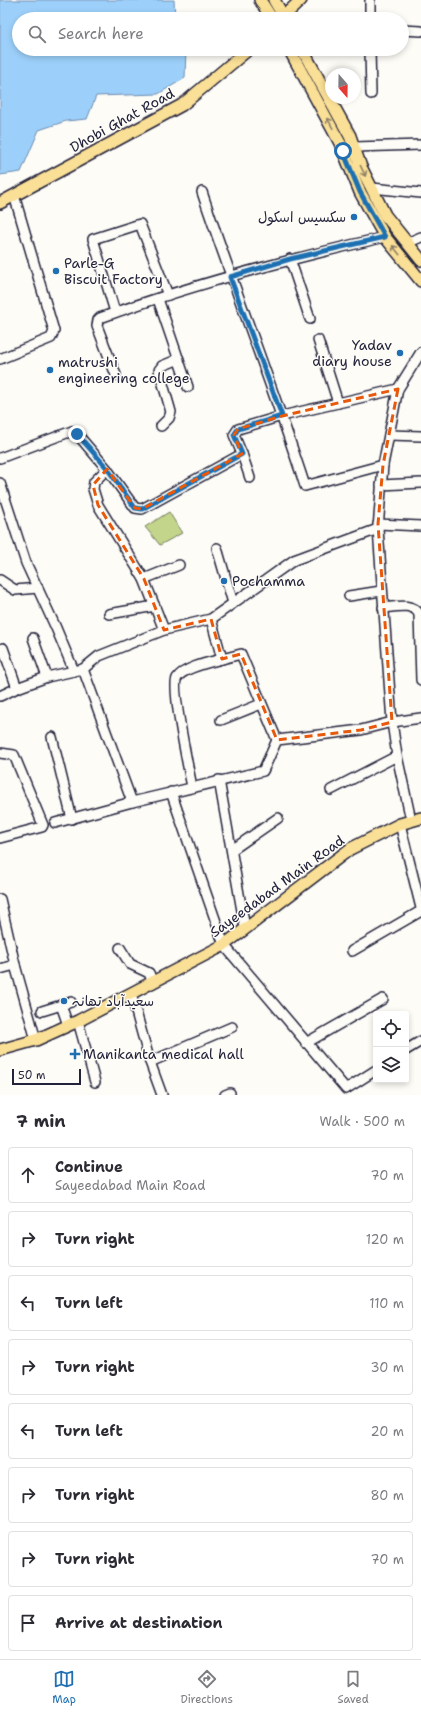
<!DOCTYPE html>
<html lang="en">
<head>
<meta charset="utf-8">
<style>
	:root { --surface:#fff; --page:#f2f2f3; --text:#2b2b33; --muted:#7c7c81; --line:#e1e1e2; --accent:#1f6fb2 }
	body { margin:0; font-family:"Shantell Sans","Playpen Sans Arabic",sans-serif; background:var(--page); color:var(--text) }
	.controls { position:absolute; right:12px; bottom:12px; display:grid; overflow:hidden; border-radius:4px; box-shadow:0 2px 6px #0003 }
	.controls button { width:36px; height:36px; display:grid; place-items:center; padding:0; border:0; border-bottom:1px solid var(--line); background:var(--surface); color:var(--text); font:20px sans-serif }
	.compass { position:absolute; left:325px; top:68px; width:36px; height:36px; border-radius:50%; background:var(--surface); box-shadow:0 2px 6px #0003; rotate:160deg }
	.scale { position:absolute; left:12px; bottom:10px; width:69px; box-sizing:border-box; padding-left:4px; border:2px solid #22223b; border-top:0; font-size:11px; line-height:14px; white-space:nowrap; color:#22223b; -webkit-text-stroke:3px #fdfcf7; paint-order:stroke }
	.stop { position:absolute; width:12px; height:12px; margin:-9px; border:3px solid #1f6fb2; border-radius:50%; background:#fff }
	.stop.end { background:#1f6fb2; border-color:#fff; box-shadow:0 1px 4px #0008 }
	.list { margin:0; padding:0; list-style:none }
	h2 { display:flex; justify-content:space-between; align-items:center; height:52px; margin:0; padding:0 16px; font-size:17px }
	h2 small { font-size:13px; font-weight:400; color:var(--muted) }
	.list li { display:grid; grid-template-columns:26px 1fr auto; gap:12px; align-items:center; box-sizing:border-box; height:56px; margin:0 8px 8px; padding:0 8px; border:1px solid var(--line); border-radius:4px }
	.list b { display:block; font-size:15px; white-space:nowrap }
	.list p { margin:0; font-size:13px; white-space:nowrap; color:var(--muted) }
	.list em { font-size:13px; font-style:normal; color:var(--muted) }
	.icon { flex:none; width:22px; height:22px; fill:none; stroke:currentColor; stroke-width:2; stroke-linecap:round; stroke-linejoin:round }
	.map { position:relative; flex:none; width:421px; height:1095px; overflow:hidden }
	.search { position:absolute; background:var(--surface); box-shadow:0 2px 6px #0003; left:12px; right:12px; top:12px; height:44px; display:flex; align-items:center; gap:10px; box-sizing:border-box; padding:0 14px; border-radius:22px; color:var(--muted); font-size:15px }
	.sheet { height:564px; background:var(--surface) }
	nav { display:flex; justify-content:space-around; align-items:center; box-sizing:border-box; height:56px; border-top:1px solid var(--line); background:var(--surface); font-size:11px; color:var(--muted) }
	nav a { display:grid; justify-items:center; gap:2px }
	nav .on { color:var(--accent) }
	.map>svg:first-child { display:block }
	.green { fill:#c3d58a; stroke:#727c62 }
	.water { fill:#9cd0fa; stroke:#6b8aae }
	.lines { fill:none; stroke-linecap:round; stroke-linejoin:round }
	.minor-casing { stroke:#22223b; stroke-width:12 }
	.major-casing { stroke:#22223b; stroke-width:14 }
	.minor { stroke:#fdfcf7; stroke-width:9 }
	.major { stroke:#fadf96; stroke-width:11 }
	.oneway { stroke:#8e8068 }
	.route { stroke:#1f6fb2; stroke-width:5 }
	.marked { fill:none; stroke:#e8590c; stroke-width:3; stroke-dasharray:8 5; stroke-linejoin:round }
	.poi-dot { fill:#1f6fb2; stroke:#fdfcf7; stroke-width:1.5 }
	.labels { text-anchor:middle; stroke-width:3; stroke-linejoin:round; paint-order:stroke }
	.street-label { font-size:14px; fill:#22223b; stroke:#fdfcf7 }
	.poi-label { font-size:14px; fill:#22223b; stroke:#fdfcf7; text-anchor:start }
</style>
</head>
<body>
<div class="map">
<svg width="421" height="1095" viewBox="0 0 421 1095">
	<rect width="100%" height="100%" fill="#fdfcf7"/>
	<filter id="ink" filterUnits="userSpaceOnUse"><feTurbulence type="fractalNoise" baseFrequency=".025" numOctaves="2"/><feDisplacementMap in="SourceGraphic" scale="8" xChannelSelector="R" yChannelSelector="G"/><feConvolveMatrix kernelMatrix="1 2 1 2 8 2 1 2 1" color-interpolation-filters="sRGB"/></filter>
	<g filter="url(#ink)">
		<path class="green" d="M 169,512 L 182,533 L 160,545 L 145,527 Z"/>
		<path class="water" d="M 0,0 L 174,0 L 175,19 L 19,19 L 19,49 L 186,49 L 185,78 L 158,94 L 96,96 L 87,119 L 66,121 L 39,130 L 21,172 L 0,175 Z"/>
		<g class="lines">
			<defs>
				<g id="minor">
					<path d="M 370,0 L 370,19"/>
					<path d="M 402,30 L 421,31"/>
					<path d="M 370,49 L 371,94"/>
					<path d="M 349,149 L 354,147 L 421,145"/>
					<path d="M 372,188 L 421,193"/>
					<path d="M 202,192 C 235,291 273,387 305,486 L 383,465"/>
					<path d="M 407,243 L 421,237"/>
					<path d="M 290,259 L 310,319"/>
					<path d="M 158,299 L 188,387"/>
					<path d="M 115,312 L 93,239 L 140,224 L 168,295"/>
					<path d="M 318,340 L 338,403"/>
					<path d="M 0,359 L 51,338 L 54,331 L 14,195"/>
					<path d="M 116,375 L 97,326 L 98,320 L 100,318 C 193,284 289,259 385,237"/>
					<path d="M 161,426 L 169,418 L 171,412 L 159,370 L 162,366 L 179,359"/>
					<path d="M 389,435 L 421,436"/>
					<path d="M 242,454 L 234,435 L 238,429 L 282,416 L 398,389"/>
					<path d="M 0,458 L 72,431 L 77,434 L 107,469"/>
					<path d="M 0,483 L 26,563 L 56,628 L 74,671"/>
					<path d="M 381,485 L 421,483"/>
					<path d="M 378,524 L 421,526"/>
					<path d="M 378,529 L 392,722 L 397,756 L 411,820"/>
					<path d="M 217,548 L 233,603"/>
					<path d="M 144,579 L 179,565"/>
					<path d="M 0,580 L 15,590 L 38,588"/>
					<path d="M 349,596 L 381,591"/>
					<path d="M 383,608 C 395,607 413,602 419,614 L 421,614"/>
					<path d="M 109,614 L 155,606"/>
					<path d="M 419,614 L 421,680"/>
					<path d="M 211,619 L 222,659 L 241,654 L 277,740"/>
					<path d="M 164,630 L 144,579 L 98,505 L 93,489 L 94,482 L 107,469 L 135,508 L 142,509 L 242,454 L 250,478"/>
					<path d="M 33,638 L 47,677"/>
					<path d="M 3,648 L 17,688"/>
					<path d="M 83,669 L 132,802"/>
					<path d="M 0,696 L 17,688 L 47,677 L 83,669 L 99,656 L 164,630 L 211,619 L 294,560 L 378,529 L 383,465 L 398,389 L 421,352"/>
					<path d="M 221,720 L 261,704"/>
					<path d="M 52,737 L 72,819"/>
					<path d="M 0,753 L 14,755 L 43,825 L 42,827 L 0,838"/>
					<path d="M 219,780 L 245,928"/>
					<path d="M 192,787 C 189,771 171,687 177,678 C 183,668 210,662 222,659"/>
					<path d="M 331,790 L 397,756"/>
					<path d="M 171,792 L 224,945 L 346,1089 L 376,1070"/>
					<path d="M 55,823 L 132,802 L 263,771 L 277,740 L 361,730 L 392,722 L 421,718"/>
					<path d="M 400,824 L 421,908"/>
					<path d="M 232,850 L 278,818"/>
					<path d="M 0,899 L 15,965 L 36,1040"/>
					<path d="M 120,948 L 130,964 L 149,973 L 153,983"/>
					<path d="M 352,951 L 421,911"/>
					<path d="M 0,969 L 15,965"/>
					<path d="M 131,994 L 150,1062 L 162,1095"/>
					<path d="M 61,1005 L 68,1025"/>
					<path d="M 42,1011 L 71,1002"/>
					<path d="M 78,1021 L 95,1082"/>
					<path d="M 306,1043 L 383,999"/>
					<path d="M 406,1050 L 421,1041"/>
					<path d="M 150,1062 L 232,1027"/>
					<path d="M 225,1095 L 230,1093"/>
				</g>
				<g id="major">
					<path d="M 260,0 L 272,19"/>
					<path d="M 274,0 L 285,19"/>
					<path d="M 284,16 L 301,0"/>
					<path d="M 289,49 L 340,143 L 360,192 L 376,221 L 385,237 L 421,281"/>
					<path d="M 302,49 L 350,136 L 361,167 L 385,215 L 421,260"/>
					<path d="M 0,203 L 182,105 L 249,49"/>
					<path d="M 0,1050 L 36,1040 L 78,1021 L 224,945 L 350,849 L 400,824 L 421,818"/>
				</g>
			</defs>
			<use href="#minor" class="minor-casing"/>
			<use href="#major" class="major-casing"/>
			<use href="#minor" class="minor"/>
			<use href="#major" class="major"/>
		</g>
		<defs><path id="oneway-shaft" d="M-6 0H5M1.5-3L5.5 0L1.5 3" fill="none" stroke-width="1.6" stroke-linecap="round" stroke-linejoin="round"/></defs>
		<g class="oneway">
			<use href="#oneway-shaft" transform="translate(330 123) rotate(-118)"/>
			<use href="#oneway-shaft" transform="translate(363 171) rotate(65)"/>
			<use href="#oneway-shaft" transform="translate(396 250) rotate(-129)"/>
		</g>
	</g>
	<g class="lines" filter="url(#ink)">
		<path class="route" d="M 77,434 L 107,468 L 135,508 L 142,509 L 242,454 L 234,435 L 238,429 L 282,416 L 230,277 L 290,259 L 385,237 L 360,192 L 343,151"/>
	</g>
	<path class="marked" d="M 398,389 L 383,465 L 378,524 L 392,722 L 361,730 L 277,740 L 241,654 L 222,659 L 211,619 L 164,630 L 144,579 L 98,505 L 93,485 L 107,469 L 135,508 L 142,509 L 242,454 L 234,435 L 238,429 L 282,416 Z"/>
	<g class="poi-dot">
		<circle cx="354" cy="217" r="4"/>
		<circle cx="56" cy="271" r="4"/>
		<circle cx="400" cy="353" r="4"/>
		<circle cx="50" cy="370" r="4"/>
		<circle cx="224" cy="581" r="4"/>
		<circle cx="64" cy="1001" r="4"/>
		<path d="M73 1048h4v4h4v4h-4v4h-4v-4h-4v-4h4z"/>
	</g>
	<g class="labels">
		<g class="street-label">
			<text transform="translate(122 120) rotate(-29)" y="5">Dhobi Ghat Road</text>
			<text transform="translate(277 886) rotate(-36)" y="5">Sayeedabad Main Road</text>
		</g>
		<g class="poi-label">
			<text x="346" y="222" text-anchor="end">سکسیس اسکول</text>
			<text x="64" y="268">Parle-G<tspan x="64" dy="16">Biscuit Factory</tspan></text>
			<text x="392" y="350" text-anchor="end">Yadav<tspan x="392" dy="16">diary house</tspan></text>
			<text x="58" y="367">matrushi<tspan x="58" dy="16">engineering college</tspan></text>
			<text x="232" y="586">Pochamma</text>
			<text x="72" y="1006">سعیدآباد تھانہ</text>
			<text x="83" y="1059">Manikanta medical hall</text>
		</g>
	</g>
</svg>
<div class="controls">
<button><svg class="icon" aria-label="locate" viewBox="0 0 24 24"><circle cx="12" cy="12" r="6"/><path d="M12 2v4M12 18v4M2 12h4M18 12h4"/></svg></button>
<button><svg class="icon" aria-label="layers" viewBox="0 0 24 24"><path d="M12 4l9 5-9 5-9-5zM3 14l9 5 9-5"/></svg></button>
</div>
<svg class="compass" viewBox="-18 -18 36 36"><path d="M0-13l5 13h-10z" fill="#e53935"/><path d="M0 13l5-13h-10z" fill="#7c7c81"/></svg>
<div class="scale">50 m</div>
<div class="stop" style="left:343px;top:151px"></div>
<div class="stop end" style="left:77px;top:434px"></div>
<div class="search"><svg class="icon" aria-label="search" viewBox="0 0 24 24"><circle cx="10" cy="10" r="6"/><path d="M15 15l6 6"/></svg>Search here</div>
</div>
<section class="sheet">
<h2>7 min<small>Walk · 500 m</small></h2>
<ul class="list">
<li><svg class="icon" aria-label="ahead" viewBox="0 0 24 24"><path d="M12 20V5M6 11l6-6 6 6"/></svg><div><b>Continue</b><p>Sayeedabad Main Road</p></div><em>70 m</em></li>
<li><svg class="icon" aria-label="right" viewBox="0 0 24 24"><path d="M7 20v-9h11M14 6l5 5-5 5"/></svg><div><b>Turn right</b></div><em>120 m</em></li>
<li><svg class="icon" aria-label="left" viewBox="0 0 24 24"><path d="M17 20v-9H6M10 6l-5 5 5 5"/></svg><div><b>Turn left</b></div><em>110 m</em></li>
<li><svg class="icon" aria-label="right" viewBox="0 0 24 24"><path d="M7 20v-9h11M14 6l5 5-5 5"/></svg><div><b>Turn right</b></div><em>30 m</em></li>
<li><svg class="icon" aria-label="left" viewBox="0 0 24 24"><path d="M17 20v-9H6M10 6l-5 5 5 5"/></svg><div><b>Turn left</b></div><em>20 m</em></li>
<li><svg class="icon" aria-label="right" viewBox="0 0 24 24"><path d="M7 20v-9h11M14 6l5 5-5 5"/></svg><div><b>Turn right</b></div><em>80 m</em></li>
<li><svg class="icon" aria-label="right" viewBox="0 0 24 24"><path d="M7 20v-9h11M14 6l5 5-5 5"/></svg><div><b>Turn right</b></div><em>70 m</em></li>
<li><svg class="icon" aria-label="arrive" viewBox="0 0 24 24"><path d="M6 21V4h12l-3 4 3 4H6"/></svg><div><b>Arrive at destination</b></div></li>
</ul>
</section>
<nav>
<a class="on"><svg class="icon" aria-label="map" viewBox="0 0 24 24"><path d="M3 6l6-2 6 2 6-2v14l-6 2-6-2-6 2zM9 4v14M15 6v14"/></svg>Map</a>
<a><svg class="icon" aria-label="directions" viewBox="0 0 24 24"><path d="M12 3l9 9-9 9-9-9zM9 14v-3h6M13 9l2 2-2 2"/></svg>Directions</a>
<a><svg class="icon" aria-label="saved" viewBox="0 0 24 24"><path d="M7 4h10v16l-5-4-5 4z"/></svg>Saved</a>
</nav>
</body>
</html>
